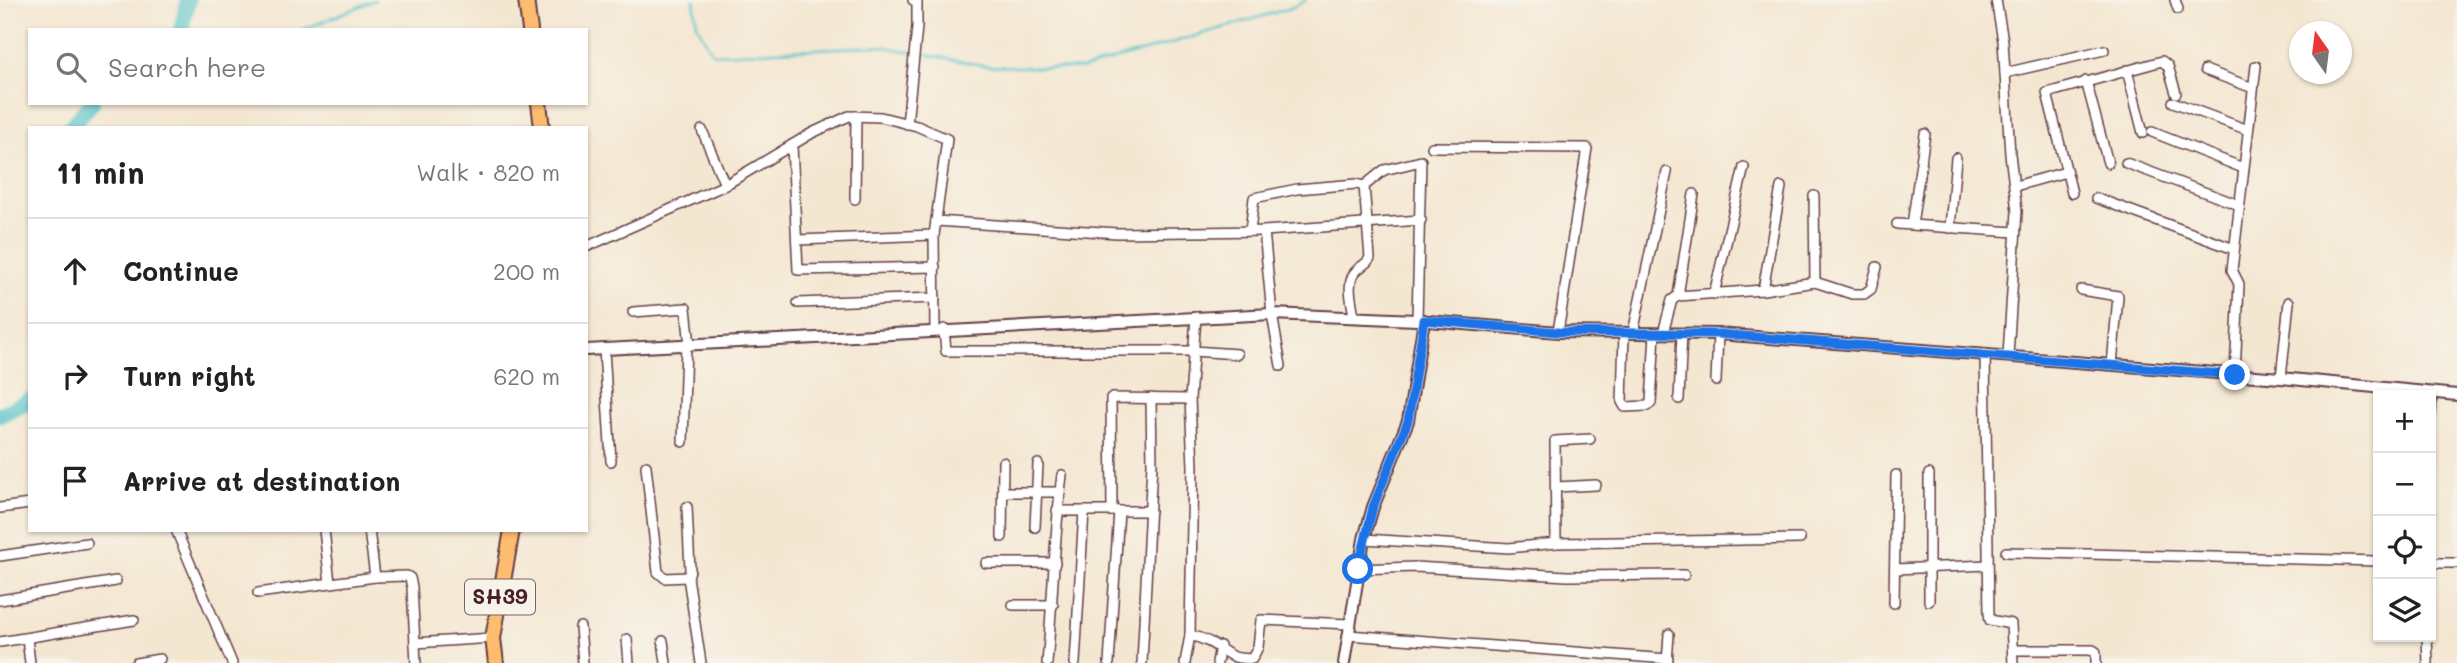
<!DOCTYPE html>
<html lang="en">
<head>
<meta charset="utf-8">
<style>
	:root { --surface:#fff; --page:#f2f2f2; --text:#222; --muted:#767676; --line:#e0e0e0 }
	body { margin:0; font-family:Mali,sans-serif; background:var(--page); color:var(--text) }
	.controls { position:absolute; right:21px; bottom:21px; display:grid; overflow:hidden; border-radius:0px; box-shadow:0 2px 5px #0004 }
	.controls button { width:63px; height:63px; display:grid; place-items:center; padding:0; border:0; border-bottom:2px solid var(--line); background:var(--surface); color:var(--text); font:35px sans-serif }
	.compass { position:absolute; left:2289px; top:21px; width:63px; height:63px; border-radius:50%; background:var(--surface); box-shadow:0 2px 5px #0004; rotate:346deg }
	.stop { position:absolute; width:21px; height:21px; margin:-16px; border:5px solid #1a73e8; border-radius:50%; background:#fff }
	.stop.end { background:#1a73e8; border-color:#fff; box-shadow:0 2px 7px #0008 }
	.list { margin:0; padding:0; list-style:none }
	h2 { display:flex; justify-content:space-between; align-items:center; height:91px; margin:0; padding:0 28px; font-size:30px }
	h2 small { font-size:23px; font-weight:400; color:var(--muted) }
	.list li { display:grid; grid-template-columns:46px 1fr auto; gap:21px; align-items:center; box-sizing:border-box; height:105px; padding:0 28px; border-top:2px solid var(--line) }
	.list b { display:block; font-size:26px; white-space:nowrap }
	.list em { font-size:23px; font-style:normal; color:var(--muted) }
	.icon { flex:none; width:38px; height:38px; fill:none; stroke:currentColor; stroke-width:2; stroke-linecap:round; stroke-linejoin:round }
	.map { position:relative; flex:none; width:2457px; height:663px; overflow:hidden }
	.search { position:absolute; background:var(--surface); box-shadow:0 2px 5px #0004; left:28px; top:28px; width:560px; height:77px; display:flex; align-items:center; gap:18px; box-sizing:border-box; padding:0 24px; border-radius:0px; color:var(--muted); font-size:26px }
	.panel { position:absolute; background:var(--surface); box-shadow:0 2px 5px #0004; left:28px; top:126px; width:560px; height:406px; border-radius:0px }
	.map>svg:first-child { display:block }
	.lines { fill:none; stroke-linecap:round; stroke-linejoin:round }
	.stream { stroke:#56c4ca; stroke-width:2.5 }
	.river { stroke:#56c4ca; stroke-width:16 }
	.minor-casing { stroke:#643d44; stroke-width:12 }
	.tertiary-casing { stroke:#643d44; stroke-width:14 }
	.primary-casing { stroke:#643d44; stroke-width:18 }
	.minor { stroke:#fff; stroke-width:9 }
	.tertiary { stroke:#fff; stroke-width:10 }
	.primary { stroke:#fdbc70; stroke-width:14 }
	.route { stroke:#1a73e8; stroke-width:9 }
	.labels { text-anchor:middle; stroke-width:5; stroke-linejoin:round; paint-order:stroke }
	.shield { fill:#f7f3e8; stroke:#7e5f64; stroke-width:2 }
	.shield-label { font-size:21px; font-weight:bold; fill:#4a1f2b }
</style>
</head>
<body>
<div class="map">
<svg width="2457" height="663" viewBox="0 0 2457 663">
	<rect width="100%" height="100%" fill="#f7f3e8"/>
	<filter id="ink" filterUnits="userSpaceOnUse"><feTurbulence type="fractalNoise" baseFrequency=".0143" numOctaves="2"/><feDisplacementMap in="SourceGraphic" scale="14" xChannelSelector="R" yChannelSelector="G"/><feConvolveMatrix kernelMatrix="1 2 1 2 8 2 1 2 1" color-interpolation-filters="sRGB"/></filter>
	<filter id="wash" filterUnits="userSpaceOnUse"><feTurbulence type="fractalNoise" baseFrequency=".00686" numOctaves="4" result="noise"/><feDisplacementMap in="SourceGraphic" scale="28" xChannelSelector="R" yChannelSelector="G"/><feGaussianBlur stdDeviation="1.57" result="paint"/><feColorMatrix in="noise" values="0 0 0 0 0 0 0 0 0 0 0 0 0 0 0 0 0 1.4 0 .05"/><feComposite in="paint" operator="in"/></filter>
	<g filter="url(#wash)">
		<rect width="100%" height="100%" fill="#f4e7d2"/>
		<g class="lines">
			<g class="stream">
				<path d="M 694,0 L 697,25 L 713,54 L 880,46 L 912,52"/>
				<path d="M 302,30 L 375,0"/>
				<path d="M 918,53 L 987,66 L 1083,69 L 1294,7 L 1306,0"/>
			</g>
			<g class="river">
				<path d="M 181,30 L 188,0"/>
				<path d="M 70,128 L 92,103"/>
				<path d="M 0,415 L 30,400"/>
			</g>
		</g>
	</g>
	<g filter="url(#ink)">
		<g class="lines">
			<defs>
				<g id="minor">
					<path d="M 1996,0 L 2003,41 L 2010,154 L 2017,211 L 2008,356"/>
					<path d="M 2175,0 L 2178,9"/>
					<path d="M 2127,70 L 2143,133"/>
					<path d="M 2205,70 L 2253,88"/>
					<path d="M 2005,73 L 2104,50"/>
					<path d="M 2086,81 L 2108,163"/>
					<path d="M 2173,102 L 2248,130"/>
					<path d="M 907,124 L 917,27 L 917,2 L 913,0"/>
					<path d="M 702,130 L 725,185"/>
					<path d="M 2152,132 L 2243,168"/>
					<path d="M 792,145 L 798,270 L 935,267"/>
					<path d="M 1432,147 L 1587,148 L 1558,332"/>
					<path d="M 2126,163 L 2239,205"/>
					<path d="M 2015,186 L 2066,172"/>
					<path d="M 2072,193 L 2047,93 L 2162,61 L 2168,66 L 2176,93"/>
					<path d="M 1814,196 L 1815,282"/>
					<path d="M 2096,198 L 2234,249"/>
					<path d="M 855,199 L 856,116"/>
					<path d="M 936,221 L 1117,233 L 1264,231 L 1421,220"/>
					<path d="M 1897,224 L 2015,232"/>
					<path d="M 1912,225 L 1925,134"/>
					<path d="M 1950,228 L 1956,158"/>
					<path d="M 1250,231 L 1254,198 L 1297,189 L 1356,184 L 1364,186"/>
					<path d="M 1264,231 L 1272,314 L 1281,366"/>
					<path d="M 797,240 L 934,235"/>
					<path d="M 586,247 L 725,185 L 812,133 L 849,116 L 881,117 L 917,126 L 947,139 L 934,235 L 935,330"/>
					<path d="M 1763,290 L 1781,187"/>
					<path d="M 2081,290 L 2118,296 L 2112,365"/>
					<path d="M 1714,294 L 1744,167"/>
					<path d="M 1678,296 L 1694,194"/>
					<path d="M 798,303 L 935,298"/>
					<path d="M 633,312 L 686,308 L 690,345"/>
					<path d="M 1354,316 C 1352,302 1345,281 1357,270 C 1363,264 1366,265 1370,258 L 1364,186 L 1384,170 L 1421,161 L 1417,320"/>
					<path d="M 944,329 L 946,351 L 1193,351 L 1237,354"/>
					<path d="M 1624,333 L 1622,402 L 1625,407 L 1647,406 L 1651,403 L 1655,333"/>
					<path d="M 1633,333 L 1667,172"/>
					<path d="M 1663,333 L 1672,300 L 1678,296 L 1763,290 L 1815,282 L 1852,294 L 1864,294 L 1871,289 L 1877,267"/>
					<path d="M 604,350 L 611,461"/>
					<path d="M 1985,354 L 1989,614 L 1990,620 L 2011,624 L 2013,663"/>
					<path d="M 2235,375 L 2239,284 L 2232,270 L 2256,66"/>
					<path d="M 2281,378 L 2289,302"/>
					<path d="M 1716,381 L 1718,334"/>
					<path d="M 1679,399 L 1682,333"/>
					<path d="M 2431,413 L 2432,393"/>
					<path d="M 683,442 L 686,345"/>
					<path d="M 646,466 L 658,572 L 665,578 L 688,577 L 701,663"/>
					<path d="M 1929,474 L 1929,601"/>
					<path d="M 1556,487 L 1596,485"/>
					<path d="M 1003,492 L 1060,492"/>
					<path d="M 687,507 L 690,570 L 688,577"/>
					<path d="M 0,508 L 30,504"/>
					<path d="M 1057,511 L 1150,511"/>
					<path d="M 1112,511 L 1111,398 L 1190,399 L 1196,317"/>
					<path d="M 1035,527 L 1038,464"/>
					<path d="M 176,530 L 232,663"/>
					<path d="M 324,530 L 330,583"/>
					<path d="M 369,530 L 375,577"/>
					<path d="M 1002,537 L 1003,462"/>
					<path d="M 1364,539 L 1509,548 L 1556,543 L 1800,539"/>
					<path d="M 1556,543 L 1555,441 L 1590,439"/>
					<path d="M 2006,552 L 2378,561"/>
					<path d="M 0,556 L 87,543"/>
					<path d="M 986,563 L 1055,563"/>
					<path d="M 2431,563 L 2457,563"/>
					<path d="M 1358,569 L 1415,567 L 1567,576 L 1684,575"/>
					<path d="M 1895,569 L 1988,565"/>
					<path d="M 258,593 L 375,577 L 407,576 L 410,578 L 412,587 L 416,663"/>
					<path d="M 0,600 L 116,581"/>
					<path d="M 1894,603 L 1896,475"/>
					<path d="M 1013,605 L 1053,605"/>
					<path d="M 580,627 L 583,663"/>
					<path d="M 1190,635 L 1193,466 L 1190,399"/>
					<path d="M 1348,635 L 1668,659"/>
					<path d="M 2427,637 L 2428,663"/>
					<path d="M 27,638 L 30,663"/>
					<path d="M 627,639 L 629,663"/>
					<path d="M 663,641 L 666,663"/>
					<path d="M 0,642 L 134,620"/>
					<path d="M 415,643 L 493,638"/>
					<path d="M 2013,650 L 2093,650 L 2096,652 L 2096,663"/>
					<path d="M 136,663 L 160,659"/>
					<path d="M 1047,663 C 1053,601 1054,537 1062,475"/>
					<path d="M 1075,663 L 1084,511"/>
					<path d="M 1109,663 L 1119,511"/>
					<path d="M 1142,663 L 1152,464 L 1151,398"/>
					<path d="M 1185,663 L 1190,635 C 1207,639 1216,646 1230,655 C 1236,659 1245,658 1252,659 L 1258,647 L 1261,620 L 1349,624"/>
					<path d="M 1217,663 L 1220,646"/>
					<path d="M 1667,663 L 1669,634"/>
				</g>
				<g id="tertiary">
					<path d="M 586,350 L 1272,314 L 1417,320 L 1558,332 L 1718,334 L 2281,378 L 2457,395"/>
					<path d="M 1344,663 L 1364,539 L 1373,507 L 1408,421 L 1424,320"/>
				</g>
				<g id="primary">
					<path d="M 526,0 L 530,30"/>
					<path d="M 539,103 L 542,128"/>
					<path d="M 496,663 L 493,638 L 512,530"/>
				</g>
			</defs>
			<use href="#minor" class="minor-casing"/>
			<use href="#tertiary" class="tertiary-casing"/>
			<use href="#primary" class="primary-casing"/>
			<use href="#minor" class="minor"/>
			<use href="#tertiary" class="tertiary"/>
			<use href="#primary" class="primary"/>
		</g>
	</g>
	<g class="lines" filter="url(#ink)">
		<path class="route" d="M 1358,569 L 1373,507 L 1408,421 L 1424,320 L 1558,332 L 1718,334 L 2235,375"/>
	</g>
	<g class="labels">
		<rect class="shield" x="465" y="579.5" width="70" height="35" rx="5"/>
		<g class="shield-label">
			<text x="500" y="604">SH39</text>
		</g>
	</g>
</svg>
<div class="controls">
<button>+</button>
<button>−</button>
<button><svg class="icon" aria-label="locate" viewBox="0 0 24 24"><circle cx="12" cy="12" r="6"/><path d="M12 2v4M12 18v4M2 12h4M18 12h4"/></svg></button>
<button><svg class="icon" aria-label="layers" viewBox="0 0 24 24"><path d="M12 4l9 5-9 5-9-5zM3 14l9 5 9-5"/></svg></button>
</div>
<svg class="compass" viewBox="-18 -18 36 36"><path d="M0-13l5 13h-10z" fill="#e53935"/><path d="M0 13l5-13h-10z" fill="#767676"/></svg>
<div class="stop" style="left:1358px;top:569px"></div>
<div class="stop end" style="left:2235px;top:375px"></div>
<div class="search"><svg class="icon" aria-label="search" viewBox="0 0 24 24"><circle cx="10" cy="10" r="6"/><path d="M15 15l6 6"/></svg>Search here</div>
<section class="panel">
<h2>11 min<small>Walk · 820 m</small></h2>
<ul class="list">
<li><svg class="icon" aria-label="ahead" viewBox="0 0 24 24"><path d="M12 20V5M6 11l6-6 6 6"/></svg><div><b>Continue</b></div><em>200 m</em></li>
<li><svg class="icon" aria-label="right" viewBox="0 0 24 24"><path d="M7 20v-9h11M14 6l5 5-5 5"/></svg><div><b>Turn right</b></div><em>620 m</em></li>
<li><svg class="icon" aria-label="arrive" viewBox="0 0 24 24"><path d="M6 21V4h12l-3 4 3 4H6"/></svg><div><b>Arrive at destination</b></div></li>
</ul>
</section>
</div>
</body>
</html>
